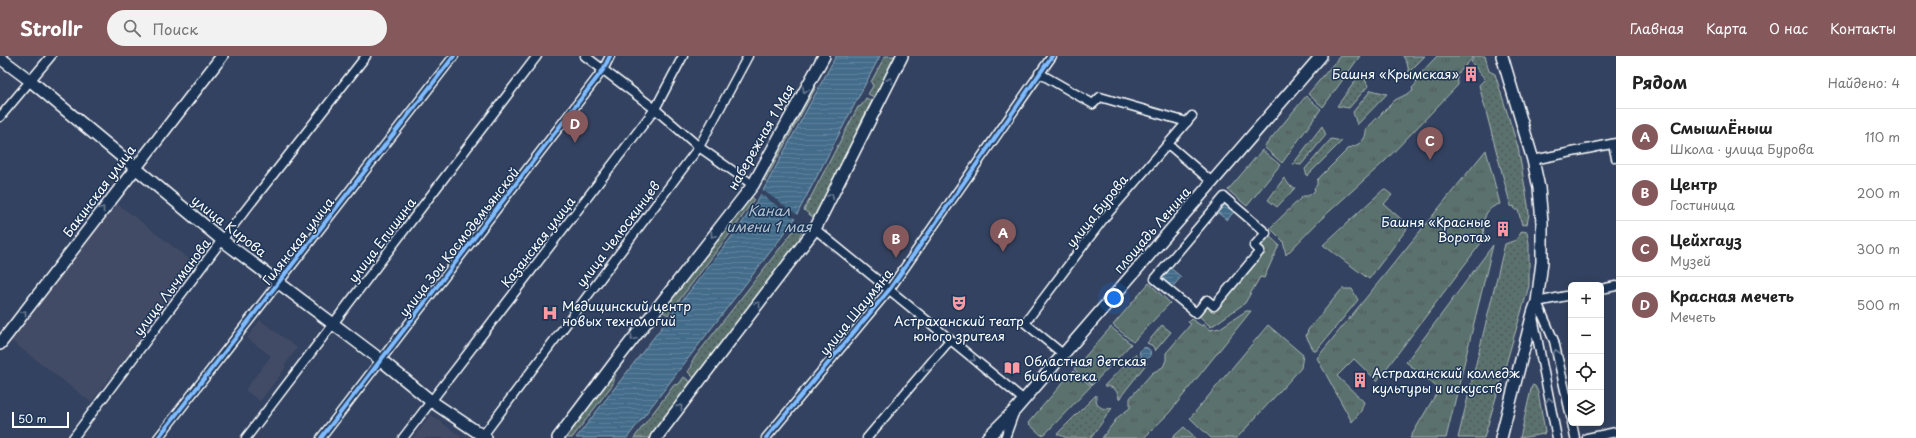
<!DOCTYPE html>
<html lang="ru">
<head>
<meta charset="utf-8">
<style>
	:root { --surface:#fff; --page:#f2f2f2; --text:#222; --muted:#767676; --line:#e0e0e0; --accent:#85585c }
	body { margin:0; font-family:"Playpen Sans",sans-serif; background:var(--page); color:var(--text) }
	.controls { position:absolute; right:12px; bottom:12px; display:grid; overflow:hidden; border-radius:6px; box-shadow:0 2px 10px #0003 }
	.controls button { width:36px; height:36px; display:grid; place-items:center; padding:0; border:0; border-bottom:1px solid var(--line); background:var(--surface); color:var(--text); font:20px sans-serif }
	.scale { position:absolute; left:12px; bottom:10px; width:57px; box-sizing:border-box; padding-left:4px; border:2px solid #fff; border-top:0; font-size:11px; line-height:14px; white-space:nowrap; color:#fff; -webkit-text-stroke:3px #1d3557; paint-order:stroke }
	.you { position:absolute; left:1114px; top:242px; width:14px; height:14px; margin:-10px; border:3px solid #fff; border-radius:50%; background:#1a73e8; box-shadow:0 0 0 6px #1a73e833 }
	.badge { display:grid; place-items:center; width:26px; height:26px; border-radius:50%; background:var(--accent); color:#fff; font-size:13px; font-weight:700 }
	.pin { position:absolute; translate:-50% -33px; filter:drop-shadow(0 1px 2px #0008) }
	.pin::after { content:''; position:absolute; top:21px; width:14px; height:12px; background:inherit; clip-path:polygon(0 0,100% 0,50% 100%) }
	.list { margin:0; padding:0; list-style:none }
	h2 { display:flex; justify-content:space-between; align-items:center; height:52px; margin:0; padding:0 16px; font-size:17px }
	h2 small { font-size:13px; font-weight:400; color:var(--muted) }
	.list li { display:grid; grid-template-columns:26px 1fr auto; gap:12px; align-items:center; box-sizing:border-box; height:56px; padding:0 16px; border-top:1px solid var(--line) }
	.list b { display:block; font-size:15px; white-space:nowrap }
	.list p { margin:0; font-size:13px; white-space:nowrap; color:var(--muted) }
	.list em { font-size:13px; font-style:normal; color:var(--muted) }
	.icon { flex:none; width:22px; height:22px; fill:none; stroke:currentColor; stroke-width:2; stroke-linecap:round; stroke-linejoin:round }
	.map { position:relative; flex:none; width:1616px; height:382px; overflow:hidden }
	header { display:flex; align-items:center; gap:24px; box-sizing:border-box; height:56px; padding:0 20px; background:var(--accent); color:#fff }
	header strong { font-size:19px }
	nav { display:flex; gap:22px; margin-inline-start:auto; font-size:14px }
	.search { width:280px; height:36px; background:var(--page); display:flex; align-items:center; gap:10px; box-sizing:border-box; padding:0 14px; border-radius:22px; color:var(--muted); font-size:15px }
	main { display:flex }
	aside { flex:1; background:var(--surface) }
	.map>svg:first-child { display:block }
	.built { fill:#434c66 }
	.grass { fill:url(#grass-dots); stroke:#acb8b6 }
	.park { fill:url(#park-tufts); stroke:#acb8b6 }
	.water { fill:url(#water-rules); stroke:#8ea7b9 }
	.pier { fill:#334260 }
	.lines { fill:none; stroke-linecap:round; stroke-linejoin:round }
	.street-casing { stroke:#fff; stroke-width:11 }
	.secondary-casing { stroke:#fff; stroke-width:14 }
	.street { stroke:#1d3557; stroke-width:8 }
	.secondary { stroke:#1d3557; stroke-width:11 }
	.cycleway-casing { stroke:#1d3557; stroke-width:6 }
	.cycleway { stroke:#80bcff; stroke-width:4 }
	.oneway { stroke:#6c7c92 }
	.labels { text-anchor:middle; stroke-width:3; stroke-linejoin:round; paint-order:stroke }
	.poi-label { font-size:13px; fill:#fff; stroke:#1d3557; text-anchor:start }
	.street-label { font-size:13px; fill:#fff; stroke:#1d3557 }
	.water-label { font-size:14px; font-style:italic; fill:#b3c4d0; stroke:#1d3557 }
</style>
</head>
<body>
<header>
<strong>Strollr</strong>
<div class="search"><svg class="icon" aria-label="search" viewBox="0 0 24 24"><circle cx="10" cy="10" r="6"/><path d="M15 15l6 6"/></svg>Поиск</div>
<nav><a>Главная</a><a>Карта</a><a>О нас</a><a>Контакты</a></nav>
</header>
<main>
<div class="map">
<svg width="1616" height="382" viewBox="0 0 1616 382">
	<defs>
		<pattern id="grass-dots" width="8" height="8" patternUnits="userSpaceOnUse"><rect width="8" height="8" fill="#5a716d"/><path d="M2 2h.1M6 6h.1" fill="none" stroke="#515958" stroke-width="1.8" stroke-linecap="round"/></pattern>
		<pattern id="park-tufts" width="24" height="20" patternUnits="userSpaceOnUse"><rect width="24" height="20" fill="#5a716d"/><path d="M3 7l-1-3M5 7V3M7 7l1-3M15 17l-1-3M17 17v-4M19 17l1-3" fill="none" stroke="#515958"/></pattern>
		<pattern id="water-rules" width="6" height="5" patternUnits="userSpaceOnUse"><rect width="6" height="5" fill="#426c8a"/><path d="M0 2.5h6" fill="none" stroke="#5e829c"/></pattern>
	</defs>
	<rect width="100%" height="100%" fill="#334260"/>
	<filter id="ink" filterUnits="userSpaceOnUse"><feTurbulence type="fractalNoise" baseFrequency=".025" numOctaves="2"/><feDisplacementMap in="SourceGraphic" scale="8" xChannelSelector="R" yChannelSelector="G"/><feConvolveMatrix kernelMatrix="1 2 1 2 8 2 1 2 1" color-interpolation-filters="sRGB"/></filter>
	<g filter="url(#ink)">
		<g class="built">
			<path d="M 115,146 L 197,209 L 91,346 L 9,283 Z"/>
			<path d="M 260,264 L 297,292 L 284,310 L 286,311 L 260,345 L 245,334 L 271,300 L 247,282 Z"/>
			<path d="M 431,359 L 449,372 L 462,382 L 413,382 Z"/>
		</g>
		<g class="grass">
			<path d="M 885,0 L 895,0 L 874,41 L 868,38 L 873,30 L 871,26 Z"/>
			<path d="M 1403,0 L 1425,0 L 1409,16 L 1407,7 Z"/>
			<path d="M 1475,0 L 1485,0 L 1489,15 L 1495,18 L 1518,91 L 1528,149 L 1529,158 L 1527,168 L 1522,169 L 1518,154 L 1515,154 L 1514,150 L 1511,151 L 1479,29 L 1485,23 L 1471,6 Z"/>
			<path d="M 1362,16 L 1368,30 L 1349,52 L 1337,50 Z"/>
			<path d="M 815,22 L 818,23 L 815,29 L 816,31 L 765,125 L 760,122 Z"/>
			<path d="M 1371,34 L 1387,38 L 1357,69 L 1353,56 Z"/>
			<path d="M 866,42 L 872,45 L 857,73 L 859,80 L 815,163 L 804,154 L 858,51 L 861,50 Z"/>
			<path d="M 1322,70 L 1326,79 L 1301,109 L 1293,108 Z"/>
			<path d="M 1331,83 L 1342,85 L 1307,120 L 1305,113 Z"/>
			<path d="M 1284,122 L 1290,130 L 1295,132 L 1277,151 L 1268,144 Z"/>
			<path d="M 749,140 L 754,143 L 738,167 L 668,259 L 663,256 L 662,252 Z"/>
			<path d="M 798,169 L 803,173 L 799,182 L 801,184 L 695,323 L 688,316 L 692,310 L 692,305 Z"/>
			<path d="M 1522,175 L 1527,176 L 1529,187 L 1529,230 L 1484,382 L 1458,382 L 1505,188 L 1516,184 Z"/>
			<path d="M 1162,269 L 1171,276 L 1155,295 L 1153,290 L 1147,287 Z"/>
			<path d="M 1135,298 L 1138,304 L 1147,307 L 1119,343 C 1118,334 1113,330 1104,330 Z"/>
			<path d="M 613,317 L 616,319 L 613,323 L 613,328 L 572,382 L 563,382 Z"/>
			<path d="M 684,321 L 692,327 L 650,382 L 634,382 L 674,329 L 679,328 Z"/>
			<path d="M 1532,329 L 1535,330 L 1538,336 L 1545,375 L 1544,378 L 1520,382 Z"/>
			<path d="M 1096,339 C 1095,350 1102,355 1112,352 L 1091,382 L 1067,382 L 1057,378 Z"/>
		</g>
		<g class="park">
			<path d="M 1340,0 L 1360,0 L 1323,51 L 1308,38 Z"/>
			<path d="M 1437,0 L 1474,0 L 1457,19 L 1458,29 L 1385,105 L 1320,164 L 1286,199 L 1283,185 L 1270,172 L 1303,140 L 1308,140 L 1315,135 L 1314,132 L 1317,129 L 1317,124 L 1349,92 C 1359,89 1367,84 1366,73 L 1395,44 L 1413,35 L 1412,32 L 1416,28 L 1417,21 Z"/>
			<path d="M 1306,40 L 1321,53 L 1282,107 L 1264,91 Z"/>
			<path d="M 1262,94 L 1280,109 L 1247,150 L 1228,134 Z"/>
			<path d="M 1486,94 L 1500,148 C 1482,153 1483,167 1484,183 L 1377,325 L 1354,303 L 1337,320 L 1364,346 L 1361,355 L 1352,366 L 1317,302 Z"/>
			<path d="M 1384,133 L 1392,139 L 1384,148 L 1409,170 L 1369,223 L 1323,189 Z"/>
			<path d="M 1266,177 L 1279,189 L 1264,222 L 1260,221 L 1245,247 L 1211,271 L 1196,257 L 1207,244 L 1214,250 L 1260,195 L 1254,190 Z"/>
			<path d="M 1493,189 L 1446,382 L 1410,382 L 1439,333 L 1406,306 Z"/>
			<path d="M 1149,227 L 1170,247 L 1133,286 L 1113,269 Z"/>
			<path d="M 1342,233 L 1352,233 L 1358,244 L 1316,295 L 1314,295 L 1306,280 L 1308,274 Z"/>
			<path d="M 1246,255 L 1251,255 L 1169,357 L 1144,382 L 1102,382 L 1118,361 L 1130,352 L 1130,342 L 1152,317 L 1163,311 L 1166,304 L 1166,297 L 1191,268 L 1188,266 L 1191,263 L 1202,270 L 1203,268 L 1210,274 L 1220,272 Z"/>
			<path d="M 1268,269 L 1303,299 L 1301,312 L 1237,382 L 1211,382 L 1190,362 Z"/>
			<path d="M 1111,271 L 1131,288 L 1092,329 L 1074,313 Z"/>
			<path d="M 1073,315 L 1091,330 L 1045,378 L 1041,379 L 1028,367 Z"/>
			<path d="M 1184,371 L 1196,382 L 1172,382 Z"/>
		</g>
		<g class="water">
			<path d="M 836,0 L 880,0 L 794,164 L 784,178 L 627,382 L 576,382 L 740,170 L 760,140 Z"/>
			<path d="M 1224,141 L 1237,152 L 1227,164 L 1214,154 Z"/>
			<path d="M 1167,209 L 1181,221 L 1169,235 L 1155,223 Z"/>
			<circle cx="1145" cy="297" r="5.5"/>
		</g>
		<path class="pier" d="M 761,133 L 798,159 L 796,163 L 759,137 Z"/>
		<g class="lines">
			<defs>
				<g id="street">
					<path d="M 585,0 L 655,53 L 699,91 L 753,129"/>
					<path d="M 1039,17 L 1093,48 L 1100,41 L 1187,66"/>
					<path d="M 0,61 L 51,0"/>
					<path d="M 1168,88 L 1212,126"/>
					<path d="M 1613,88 L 1616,102"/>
					<path d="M 1533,104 L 1616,87"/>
					<path d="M 1224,141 L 1266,177 L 1254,190 L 1260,195 L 1214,250 L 1207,244 L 1196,257 L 1155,223 Z"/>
					<path d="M 815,173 L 1024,344"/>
					<path d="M 1601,233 L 1616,230"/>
					<path d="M 1571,239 L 1537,246 L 1554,285 L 1571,361"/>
					<path d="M 1533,261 L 1557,382"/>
					<path d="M 1063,298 L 1025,267 L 1104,162 L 1192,60"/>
					<path d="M 1572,367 L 1575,382"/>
					<path d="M 73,382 L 222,184 L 366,0"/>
					<path d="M 158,382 L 454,0"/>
					<path d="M 246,382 L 537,0"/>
					<path d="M 321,382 L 603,14 L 610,0"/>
					<path d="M 403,382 L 655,53 L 683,0"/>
					<path d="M 481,382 L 699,91 L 748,0"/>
					<path d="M 766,382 L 889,234 L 1052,0"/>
					<path d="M 867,382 L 950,284"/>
					<path d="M 1005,382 L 1014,357"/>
					<path d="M 1587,382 L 1616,376"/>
				</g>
				<g id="secondary">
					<path d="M 0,2 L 32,26 L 222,184 L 381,304 L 431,345 L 486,382"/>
					<path d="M 0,288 L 222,0"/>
					<path d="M 558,382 L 619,301 L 753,129 L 824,0"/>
					<path d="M 656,382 L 815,173 L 902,0"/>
					<path d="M 987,382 L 1016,353 L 1321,0"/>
					<path d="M 1501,382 L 1533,257 L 1537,246 L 1542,206 L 1542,166 L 1539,132 L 1533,104 L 1502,0"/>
				</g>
			</defs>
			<use href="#street" class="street-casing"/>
			<use href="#secondary" class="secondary-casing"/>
			<use href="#street" class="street"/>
			<use href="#secondary" class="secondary"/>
			<defs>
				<g id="cycleway">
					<path d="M 158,382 L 454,0"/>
					<path d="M 321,382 L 603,14 L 610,0"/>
					<path d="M 766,382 L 889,234 L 1052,0"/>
				</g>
			</defs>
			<use href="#cycleway" class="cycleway-casing"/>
			<use href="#cycleway" class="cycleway"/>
		</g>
		<defs><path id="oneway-chevron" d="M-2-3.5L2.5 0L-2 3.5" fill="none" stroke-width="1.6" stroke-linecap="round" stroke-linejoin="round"/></defs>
		<g class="oneway">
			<use href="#oneway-chevron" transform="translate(890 24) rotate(-63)"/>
			<use href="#oneway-chevron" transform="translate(805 34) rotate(119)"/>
			<use href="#oneway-chevron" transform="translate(831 140) rotate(-63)"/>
			<use href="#oneway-chevron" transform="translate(102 153) rotate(-53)"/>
			<use href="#oneway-chevron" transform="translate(713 179) rotate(128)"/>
			<use href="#oneway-chevron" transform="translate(758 248) rotate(-53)"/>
			<use href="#oneway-chevron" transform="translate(24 257) rotate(-53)"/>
			<use href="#oneway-chevron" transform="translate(633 282) rotate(128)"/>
			<use href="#oneway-chevron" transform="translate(1556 296) rotate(-103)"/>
			<use href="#oneway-chevron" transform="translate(973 303) rotate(39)"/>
			<use href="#oneway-chevron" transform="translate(925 313) rotate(130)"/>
			<use href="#oneway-chevron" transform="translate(1549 344) rotate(-101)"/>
			<use href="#oneway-chevron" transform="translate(680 351) rotate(-52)"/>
		</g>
	</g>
	<defs>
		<symbol id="building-bare" viewBox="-9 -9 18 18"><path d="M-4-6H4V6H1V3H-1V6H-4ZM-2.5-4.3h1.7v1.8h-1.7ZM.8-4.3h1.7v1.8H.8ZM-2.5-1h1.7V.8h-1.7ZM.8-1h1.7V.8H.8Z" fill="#ff9aa2" stroke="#1d3557" stroke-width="2.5" paint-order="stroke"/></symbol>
		<symbol id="theatre-bare" viewBox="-9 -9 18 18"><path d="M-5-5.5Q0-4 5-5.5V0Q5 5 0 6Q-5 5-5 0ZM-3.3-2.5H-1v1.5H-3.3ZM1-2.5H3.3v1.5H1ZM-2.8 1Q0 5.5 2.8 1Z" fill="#ff9aa2" stroke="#1d3557" stroke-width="2.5" paint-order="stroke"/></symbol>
		<symbol id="hospital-bare" viewBox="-9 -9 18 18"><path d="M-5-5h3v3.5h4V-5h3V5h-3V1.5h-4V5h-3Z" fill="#ff9aa2" stroke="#1d3557" stroke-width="2.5" paint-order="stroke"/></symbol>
		<symbol id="library-bare" viewBox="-9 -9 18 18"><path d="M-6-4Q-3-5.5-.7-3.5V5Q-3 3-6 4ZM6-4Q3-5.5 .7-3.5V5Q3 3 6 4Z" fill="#ff9aa2" stroke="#1d3557" stroke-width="2.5" paint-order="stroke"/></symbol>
	</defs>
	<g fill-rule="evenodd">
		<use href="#building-bare" x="1460" y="7" width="22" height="22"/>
		<use href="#building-bare" x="1492" y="162" width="22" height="22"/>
		<use href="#theatre-bare" x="948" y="236" width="22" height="22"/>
		<use href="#hospital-bare" x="539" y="246" width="22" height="22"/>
		<use href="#library-bare" x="1001" y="301" width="22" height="22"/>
		<use href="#building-bare" x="1349" y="313" width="22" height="22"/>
	</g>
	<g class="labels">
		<g class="poi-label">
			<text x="1459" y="23" text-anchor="end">Башня «Крымская»</text>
			<text x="1491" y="171" text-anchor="end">Башня «Красные<tspan x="1491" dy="15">Ворота»</tspan></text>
			<text x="562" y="255">Медицинский центр<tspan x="562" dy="15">новых технологий</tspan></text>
			<text x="959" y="270" text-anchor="middle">Астраханский театр<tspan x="959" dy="15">юного зрителя</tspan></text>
			<text x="1024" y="310">Областная детская<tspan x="1024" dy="15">библиотека</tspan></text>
			<text x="1372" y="322">Астраханский колледж<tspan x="1372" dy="15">культуры и искусств</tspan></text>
		</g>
		<g class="street-label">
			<text transform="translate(761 81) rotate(-60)" y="5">набережная 1 Мая</text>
			<text transform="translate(99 135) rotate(-53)" y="5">Бакинская улица</text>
			<text transform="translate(1097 155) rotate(-51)" y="5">улица Бурова</text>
			<text transform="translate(229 170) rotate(38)" y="5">улица Кирова</text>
			<text transform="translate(1152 174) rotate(-49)" y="5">площадь Ленина</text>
			<text transform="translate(618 178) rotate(-53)" y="5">улица Челюскинцев</text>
			<text transform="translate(382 184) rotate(-53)" y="5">улица Епишина</text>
			<text transform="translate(298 185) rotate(-52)" y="5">Гилянская улица</text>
			<text transform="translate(459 186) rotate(-52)" y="5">улица Зои Космодемьянской</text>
			<text transform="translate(538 186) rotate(-52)" y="5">Казанская улица</text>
			<text transform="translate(172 231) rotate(-53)" y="5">улица Лычманова</text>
			<text transform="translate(856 256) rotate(-51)" y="5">улица Шаумяна</text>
		</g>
		<g class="water-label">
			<text x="769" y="160">Канал<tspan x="769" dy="16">имени 1 мая</tspan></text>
		</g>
	</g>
</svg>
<div class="controls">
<button>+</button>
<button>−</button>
<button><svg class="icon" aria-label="locate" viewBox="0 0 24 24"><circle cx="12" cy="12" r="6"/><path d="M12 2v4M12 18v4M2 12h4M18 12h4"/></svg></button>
<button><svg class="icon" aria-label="layers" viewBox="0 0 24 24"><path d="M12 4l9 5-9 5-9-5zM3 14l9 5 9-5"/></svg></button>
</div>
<div class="scale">50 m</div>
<div class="you"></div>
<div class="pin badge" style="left:1003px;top:196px">A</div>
<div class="pin badge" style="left:896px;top:202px">B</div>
<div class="pin badge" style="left:1430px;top:104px">C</div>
<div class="pin badge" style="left:575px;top:87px">D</div>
</div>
<aside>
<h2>Рядом<small>Найдено: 4</small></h2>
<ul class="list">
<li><span class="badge">A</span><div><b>СмышлЁныш</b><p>Школа · улица Бурова</p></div><em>110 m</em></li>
<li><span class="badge">B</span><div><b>Центр</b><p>Гостиница</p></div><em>200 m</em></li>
<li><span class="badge">C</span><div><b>Цейхгауз</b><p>Музей</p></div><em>300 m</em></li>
<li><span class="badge">D</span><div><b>Красная мечеть</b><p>Мечеть</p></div><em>500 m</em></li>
</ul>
</aside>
</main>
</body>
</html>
